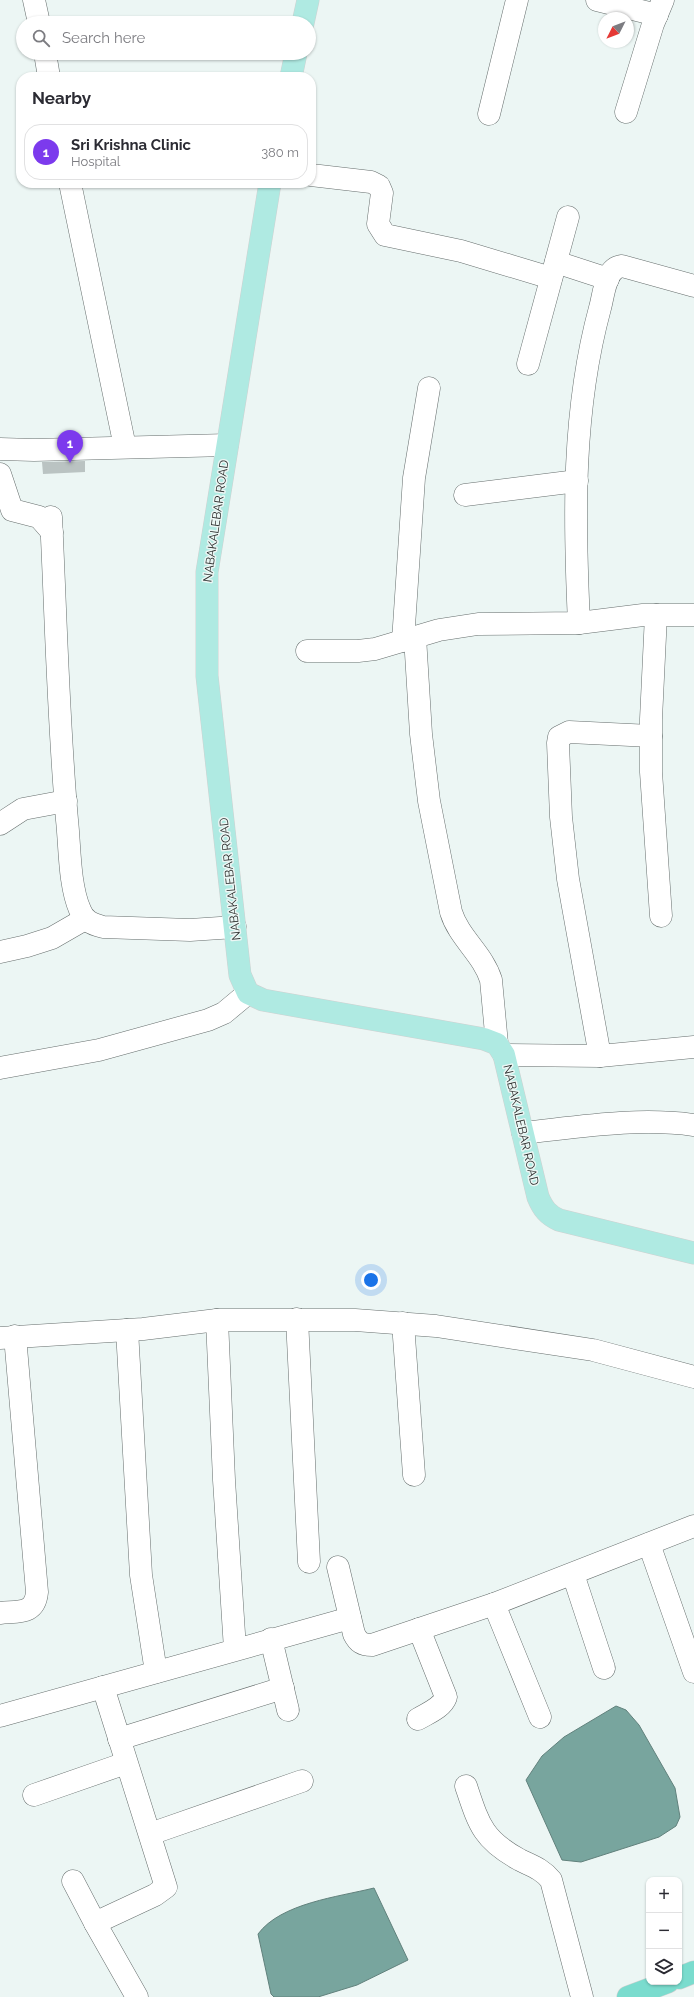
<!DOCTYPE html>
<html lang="en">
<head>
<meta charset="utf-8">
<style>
	:root { --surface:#fff; --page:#f7f7f7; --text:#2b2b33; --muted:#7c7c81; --line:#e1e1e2; --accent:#7c3aed }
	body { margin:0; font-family:Raleway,sans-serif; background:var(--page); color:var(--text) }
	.controls { position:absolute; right:12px; bottom:12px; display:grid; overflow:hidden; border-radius:8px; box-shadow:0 1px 3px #0004 }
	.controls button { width:36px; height:36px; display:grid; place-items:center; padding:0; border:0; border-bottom:1px solid var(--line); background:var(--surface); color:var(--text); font:20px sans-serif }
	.compass { position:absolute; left:598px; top:12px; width:36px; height:36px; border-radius:50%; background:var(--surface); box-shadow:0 1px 3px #0004; rotate:228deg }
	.you { position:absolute; left:371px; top:1280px; width:14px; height:14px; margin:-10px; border:3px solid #fff; border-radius:50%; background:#1a73e8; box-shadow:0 0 0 6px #1a73e833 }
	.badge { display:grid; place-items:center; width:26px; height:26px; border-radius:50%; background:var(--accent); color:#fff; font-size:13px; font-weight:700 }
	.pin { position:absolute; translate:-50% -33px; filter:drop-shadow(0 1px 2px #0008) }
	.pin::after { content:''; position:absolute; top:21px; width:14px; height:12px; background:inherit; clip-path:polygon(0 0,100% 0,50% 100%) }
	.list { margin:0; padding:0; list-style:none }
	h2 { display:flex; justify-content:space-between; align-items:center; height:52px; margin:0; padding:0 16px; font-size:17px }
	h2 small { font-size:13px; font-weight:400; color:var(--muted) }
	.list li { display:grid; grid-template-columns:26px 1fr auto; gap:12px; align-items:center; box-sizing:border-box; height:56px; margin:0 8px 8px; padding:0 8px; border:1px solid var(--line); border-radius:16px }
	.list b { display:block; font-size:15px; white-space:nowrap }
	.list p { margin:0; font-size:13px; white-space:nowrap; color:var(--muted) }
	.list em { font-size:13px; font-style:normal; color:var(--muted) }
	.icon { flex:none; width:22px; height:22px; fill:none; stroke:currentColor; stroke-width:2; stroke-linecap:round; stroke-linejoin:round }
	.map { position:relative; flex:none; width:694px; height:1997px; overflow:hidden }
	.search { position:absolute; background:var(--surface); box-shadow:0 1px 3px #0004; left:16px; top:16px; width:300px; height:44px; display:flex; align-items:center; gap:10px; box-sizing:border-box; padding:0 14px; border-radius:22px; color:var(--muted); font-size:15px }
	.panel { position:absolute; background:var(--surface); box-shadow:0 1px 3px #0004; left:16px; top:72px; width:300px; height:116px; border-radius:16px }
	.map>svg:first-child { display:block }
	.water { fill:#78a59e; stroke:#61817c }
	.building { fill:#bac3c2 }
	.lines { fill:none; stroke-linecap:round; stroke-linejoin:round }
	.minor-casing { stroke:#666e6d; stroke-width:23 }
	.major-casing { stroke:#d0d1d1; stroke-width:23 }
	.highway-casing { stroke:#d0d1d1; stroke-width:23 }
	.minor { stroke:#fff; stroke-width:22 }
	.major { stroke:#afeae2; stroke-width:22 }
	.highway { stroke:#7adcce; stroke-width:22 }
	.labels { text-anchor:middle; stroke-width:3; stroke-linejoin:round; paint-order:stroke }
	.street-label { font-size:12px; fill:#2a2d2c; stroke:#ecf6f4 }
</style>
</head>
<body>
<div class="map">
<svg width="694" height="1997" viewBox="0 0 694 1997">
	<rect width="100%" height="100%" fill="#ecf6f4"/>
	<g class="water">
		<path d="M 616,1706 L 626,1710 L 639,1725 L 675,1788 L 680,1817 L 676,1826 L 659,1837 L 581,1862 L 562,1860 L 526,1780 L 542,1756 L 564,1737 Z"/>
		<path d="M 374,1888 L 408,1960 L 357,1985 L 318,1997 L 274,1997 L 271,1994 L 258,1934 C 281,1903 338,1897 374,1888 Z"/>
	</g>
	<path class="building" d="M 85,461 L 85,472 L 43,474 L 42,462 Z"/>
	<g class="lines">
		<defs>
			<g id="minor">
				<path d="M 34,0 L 39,23"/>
				<path d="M 597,0 L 657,15"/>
				<path d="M 45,53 L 49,77"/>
				<path d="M 626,112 L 653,24 L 663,0"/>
				<path d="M 489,114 L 517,0"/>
				<path d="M 311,175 L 371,182 L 379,186 L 382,193 L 378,224 L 385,235 L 461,251 L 551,278"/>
				<path d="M 70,183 L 125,447"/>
				<path d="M 556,262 L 608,279"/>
				<path d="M 528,364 L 568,217"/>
				<path d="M 0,449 L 34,450 L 227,445"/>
				<path d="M 0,474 L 12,510 L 39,517 L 52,532"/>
				<path d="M 465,495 L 577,481"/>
				<path d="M 51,517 C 56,618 58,719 67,820 C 70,847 69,885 80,910 C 84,921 92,924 103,927 L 190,930 L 235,927"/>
				<path d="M 656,615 L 651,719 L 651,772 L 661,916"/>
				<path d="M 579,623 C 574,517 572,411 600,308 C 604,294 605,268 622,266 L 694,286"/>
				<path d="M 415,637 L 421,734 L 429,801 L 451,912 C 459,938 483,954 491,980 L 497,1044"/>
				<path d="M 403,641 L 414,478 L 429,388"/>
				<path d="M 307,651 L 358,651 L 375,649 L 439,630 L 478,624 L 579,623 L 643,615 L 694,615"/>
				<path d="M 0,824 L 23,809 L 66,801"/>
				<path d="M 0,952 L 27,946 L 52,938 L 85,919"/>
				<path d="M 504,1055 L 600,1056 L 694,1047"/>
				<path d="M 600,1056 L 568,879 L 561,817 L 558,743 L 559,737 L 569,732 L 651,736"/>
				<path d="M 0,1068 L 99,1050 L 208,1020 L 224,1013 L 248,993"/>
				<path d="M 523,1133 C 579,1127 637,1117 694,1125"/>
				<path d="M 297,1319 L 309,1562"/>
				<path d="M 217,1320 L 224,1480 L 235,1649"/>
				<path d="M 403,1323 L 414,1475"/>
				<path d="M 127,1330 L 141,1575 L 156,1672"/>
				<path d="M 0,1338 L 143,1329 L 217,1320 L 355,1320 L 436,1326 L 593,1350 L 694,1377"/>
				<path d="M 649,1544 L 694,1672"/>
				<path d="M 338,1567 L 354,1634 C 358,1642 362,1645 372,1645 L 494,1604 L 694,1526"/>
				<path d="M 573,1574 L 604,1668"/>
				<path d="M 494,1604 L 540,1717"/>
				<path d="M 0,1613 C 18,1611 35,1615 37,1592 L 15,1336"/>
				<path d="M 271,1639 L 288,1710"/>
				<path d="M 0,1716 L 350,1618"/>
				<path d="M 418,1719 C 428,1713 442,1708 446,1697 L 419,1629"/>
				<path d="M 119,1739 L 283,1688"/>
				<path d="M 466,1786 C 479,1825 483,1840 520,1860 C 532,1866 542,1869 551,1880 L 582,1997"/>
				<path d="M 34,1795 L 126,1763"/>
				<path d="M 150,1834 L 302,1781"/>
				<path d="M 73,1881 L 95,1923 L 137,1997"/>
				<path d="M 95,1923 L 155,1895 L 166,1887 L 103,1687"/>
			</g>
			<g id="major">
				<path d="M 303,23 L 308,0"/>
				<path d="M 291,77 L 296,53"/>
				<path d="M 270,183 L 207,572 L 207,676 L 240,975 L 248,993 L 263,1000 L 484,1039 L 497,1044 L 504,1055 L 538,1197 C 543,1209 548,1215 559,1220 L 694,1253"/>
			</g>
			<g id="highway">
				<path d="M 679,1978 L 694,1972"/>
				<path d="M 628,1997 L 668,1982"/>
			</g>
		</defs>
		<use href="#minor" class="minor-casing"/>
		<use href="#major" class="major-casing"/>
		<use href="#highway" class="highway-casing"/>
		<use href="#minor" class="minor"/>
		<use href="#major" class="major"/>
		<use href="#highway" class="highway"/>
	</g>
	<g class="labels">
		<g class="street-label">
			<text transform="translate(216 521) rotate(-82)" y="4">NABAKALEBAR ROAD</text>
			<text transform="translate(230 879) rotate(-96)" y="4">NABAKALEBAR ROAD</text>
			<text transform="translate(521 1125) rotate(77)" y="4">NABAKALEBAR ROAD</text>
		</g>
	</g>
</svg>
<div class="controls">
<button>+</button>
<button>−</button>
<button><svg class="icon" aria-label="layers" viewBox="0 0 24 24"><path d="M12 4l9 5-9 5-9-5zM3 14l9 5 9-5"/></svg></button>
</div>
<svg class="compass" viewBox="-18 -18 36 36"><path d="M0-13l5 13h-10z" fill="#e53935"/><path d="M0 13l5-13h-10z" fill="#7c7c81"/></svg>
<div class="you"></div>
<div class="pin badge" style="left:70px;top:463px">1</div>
<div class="search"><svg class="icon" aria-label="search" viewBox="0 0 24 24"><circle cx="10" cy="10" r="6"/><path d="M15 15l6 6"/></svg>Search here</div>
<section class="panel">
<h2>Nearby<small></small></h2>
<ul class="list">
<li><span class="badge">1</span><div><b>Sri Krishna Clinic</b><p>Hospital</p></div><em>380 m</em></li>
</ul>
</section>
</div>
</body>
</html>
